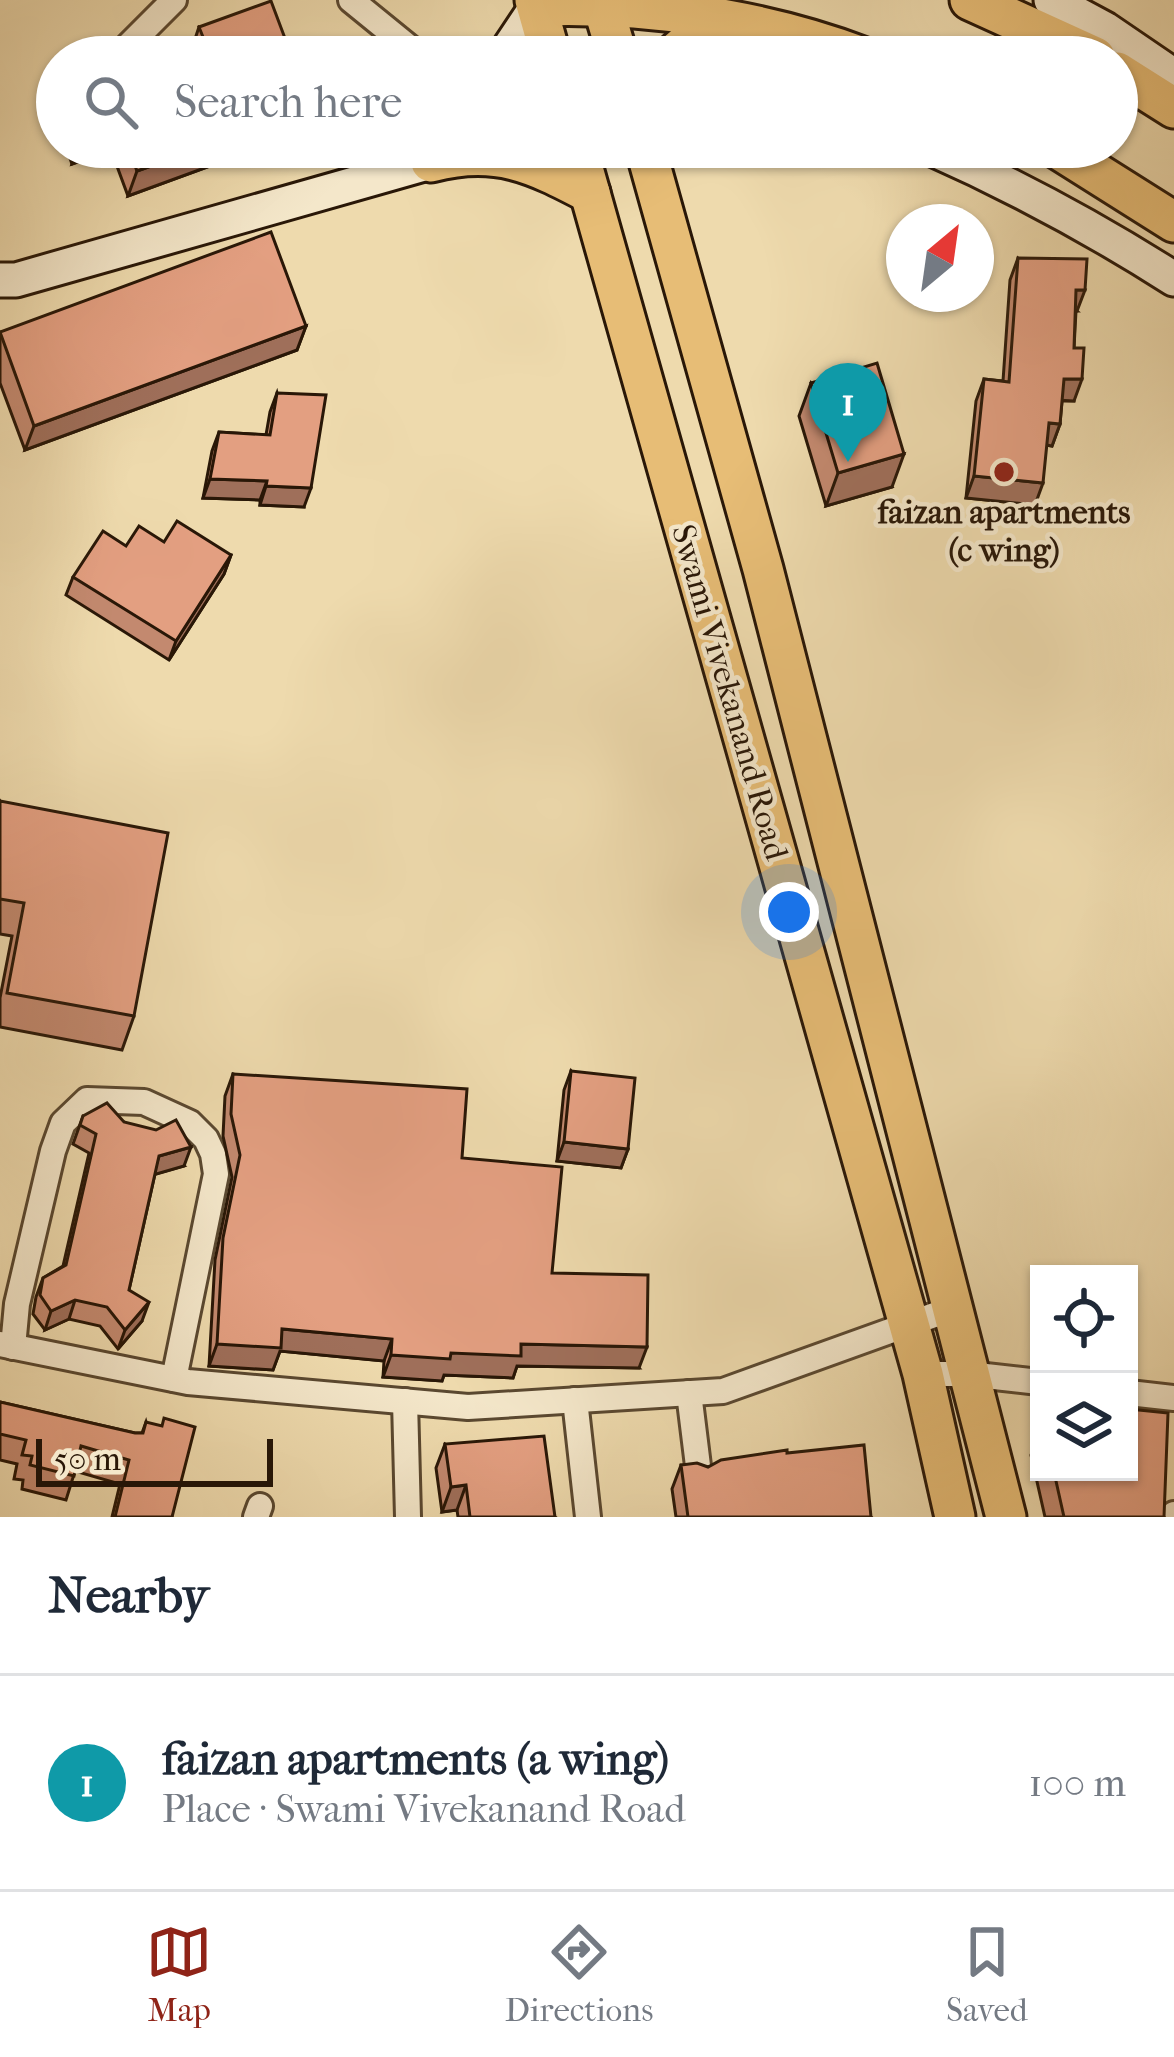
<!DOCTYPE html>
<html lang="en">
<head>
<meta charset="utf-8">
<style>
	:root { --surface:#fff; --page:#f2f2f3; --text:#1f2937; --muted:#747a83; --line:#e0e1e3; --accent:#8f2418 }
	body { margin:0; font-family:"IM FELL French Canon",serif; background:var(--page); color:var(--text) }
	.controls { position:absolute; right:36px; bottom:36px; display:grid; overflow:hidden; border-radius:0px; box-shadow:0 3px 9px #0004 }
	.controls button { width:108px; height:108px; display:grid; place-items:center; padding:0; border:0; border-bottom:3px solid var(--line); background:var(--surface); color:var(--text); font:60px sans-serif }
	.compass { position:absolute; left:886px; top:204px; width:108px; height:108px; border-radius:50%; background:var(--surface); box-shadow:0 3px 9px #0004; rotate:29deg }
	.scale { position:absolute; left:36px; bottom:30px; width:237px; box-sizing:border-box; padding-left:12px; border:6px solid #291707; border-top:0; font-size:33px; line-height:42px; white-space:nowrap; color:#291707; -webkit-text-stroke:9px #f4e7ca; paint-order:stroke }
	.you { position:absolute; left:789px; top:912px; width:42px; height:42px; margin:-30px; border:9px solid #fff; border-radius:50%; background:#1a73e8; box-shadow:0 0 0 18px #1a73e833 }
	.badge { display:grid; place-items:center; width:78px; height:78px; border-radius:50%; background:var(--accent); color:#fff; font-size:39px; font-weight:700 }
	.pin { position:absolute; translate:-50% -99px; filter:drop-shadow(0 3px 6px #0008) }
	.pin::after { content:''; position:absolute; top:63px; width:42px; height:36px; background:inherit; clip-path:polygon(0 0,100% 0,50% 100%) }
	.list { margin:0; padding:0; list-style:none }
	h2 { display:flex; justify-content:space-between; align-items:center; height:156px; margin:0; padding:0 48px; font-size:51px }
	h2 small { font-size:39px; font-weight:400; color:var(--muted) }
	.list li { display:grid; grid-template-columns:78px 1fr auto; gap:36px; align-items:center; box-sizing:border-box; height:216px; padding:0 48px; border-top:3px solid var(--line) }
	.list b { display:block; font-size:45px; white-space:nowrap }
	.list p { margin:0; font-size:39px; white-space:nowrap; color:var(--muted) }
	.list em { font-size:39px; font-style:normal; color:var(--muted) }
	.icon { flex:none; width:66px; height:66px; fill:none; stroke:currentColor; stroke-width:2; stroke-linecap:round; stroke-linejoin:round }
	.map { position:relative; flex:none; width:1174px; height:1517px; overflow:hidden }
	.search { position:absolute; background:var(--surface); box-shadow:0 3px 9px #0004; left:36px; right:36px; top:36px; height:132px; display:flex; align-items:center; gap:30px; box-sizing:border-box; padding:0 42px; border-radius:66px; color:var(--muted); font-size:45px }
	.sheet { height:372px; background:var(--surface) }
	nav { display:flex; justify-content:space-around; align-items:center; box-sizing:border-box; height:168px; border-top:3px solid var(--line); background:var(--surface); font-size:33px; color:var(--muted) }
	nav a { display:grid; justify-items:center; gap:6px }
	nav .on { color:var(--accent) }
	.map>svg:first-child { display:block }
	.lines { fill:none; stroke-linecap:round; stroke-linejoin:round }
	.street-casing { stroke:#5a4830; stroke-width:30 }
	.secondary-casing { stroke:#291707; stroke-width:39 }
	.primary-casing { stroke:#291707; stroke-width:45 }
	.street { stroke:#f4e7ca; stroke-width:24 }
	.secondary { stroke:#f4e7ca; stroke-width:33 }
	.primary { stroke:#e7bd76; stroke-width:39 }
	.wall { fill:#c3896f; stroke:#291707; stroke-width:3 }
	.shaded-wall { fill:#9f6f5a; stroke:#291707; stroke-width:3 }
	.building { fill:#e39f81; stroke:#291707; stroke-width:3 }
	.poi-dot { fill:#8f2418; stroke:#f4e7ca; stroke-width:4.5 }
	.labels { text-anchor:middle; stroke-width:9; stroke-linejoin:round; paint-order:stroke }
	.poi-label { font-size:33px; font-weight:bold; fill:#291707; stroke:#f4e7ca }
	.street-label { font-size:33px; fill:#291707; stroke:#f4e7ca }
</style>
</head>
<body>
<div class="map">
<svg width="1174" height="1517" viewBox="0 0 1174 1517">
	<rect width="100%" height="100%" fill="#eedaad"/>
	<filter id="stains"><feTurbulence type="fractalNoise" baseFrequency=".00167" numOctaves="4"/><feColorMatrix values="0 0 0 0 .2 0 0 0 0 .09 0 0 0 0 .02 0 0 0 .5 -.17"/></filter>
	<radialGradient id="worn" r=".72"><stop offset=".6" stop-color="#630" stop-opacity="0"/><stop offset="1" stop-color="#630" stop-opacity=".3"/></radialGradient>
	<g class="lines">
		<defs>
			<g id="street">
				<path d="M 351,0 L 421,57"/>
				<path d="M 128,46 L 174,0"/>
				<path d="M 0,1344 L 188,1382 L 468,1407 L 723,1391 L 951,1309"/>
				<path d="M 13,1347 L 17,1304 L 53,1151 L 63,1123 L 87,1100 L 144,1102 L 190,1123 L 206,1139 L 213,1154 L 216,1174 L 174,1379"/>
				<path d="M 923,1374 L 968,1374 L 1039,1382"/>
				<path d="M 689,1393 L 699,1474"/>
				<path d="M 1129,1393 L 1174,1398"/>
				<path d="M 575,1400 L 588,1517"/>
				<path d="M 405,1401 L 408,1517"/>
				<path d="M 256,1517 L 260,1506"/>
				<path d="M 1174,1517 L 1174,1514"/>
			</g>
			<g id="secondary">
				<path d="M 1051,0 L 1105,29 L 1174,76"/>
				<path d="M 716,18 L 735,57"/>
				<path d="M 503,57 L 537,6"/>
				<path d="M 928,147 C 1014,185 1094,228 1174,279"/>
				<path d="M 0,280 L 16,280 L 431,162 L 444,147"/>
			</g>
			<g id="primary">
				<path d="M 535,0 L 551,57"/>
				<path d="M 601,0 L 618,57"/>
				<path d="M 970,0 L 1095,57"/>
				<path d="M 537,6 C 643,2 762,19 862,57"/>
				<path d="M 671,57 L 716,18"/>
				<path d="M 1117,72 L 1174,108"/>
				<path d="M 577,147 L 923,1374 L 955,1517"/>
				<path d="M 645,147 L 763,569 L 1006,1517"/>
				<path d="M 1055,147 L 1174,222"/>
				<path d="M 431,162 C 496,145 533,163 590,193"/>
			</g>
		</defs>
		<use href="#street" class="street-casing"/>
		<use href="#secondary" class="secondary-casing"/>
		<use href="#primary" class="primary-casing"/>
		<use href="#street" class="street"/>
		<use href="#secondary" class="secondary"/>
		<use href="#primary" class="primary"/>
	</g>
	<g class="wall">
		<path d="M 199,27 L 292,57 L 193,57 L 191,51 Z"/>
		<path d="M 57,81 L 57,124 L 49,103 Z"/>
		<path d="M 66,147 L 262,147 L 128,196 L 111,150 L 72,164 Z"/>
		<path d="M 1018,258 L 1077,311 L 1076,311 L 1074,348 L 1074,401 L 1062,401 L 1060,424 L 1052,446 L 1046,445 L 1035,505 L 966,498 L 976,401 L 984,379 L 1003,381 L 1010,280 Z"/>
		<path d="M 306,326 L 297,350 L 25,450 L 0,383 L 0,332 Z"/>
		<path d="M 811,383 L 892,487 L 826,506 L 799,416 Z"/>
		<path d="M 277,393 L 304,507 L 260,505 L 260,500 L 203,498 L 212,451 L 219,432 L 266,435 L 270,412 Z"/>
		<path d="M 164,542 L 231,555 L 224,574 L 169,660 L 66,595 L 73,577 L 126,546 Z"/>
		<path d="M 0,801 L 134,1016 L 122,1050 L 0,1027 L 0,998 L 12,936 L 0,934 Z"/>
		<path d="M 571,1071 L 628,1149 L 621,1168 L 557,1161 L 564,1090 Z"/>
		<path d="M 233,1074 L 462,1158 L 552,1273 L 639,1368 L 517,1366 L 513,1378 L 444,1375 L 442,1381 L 383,1377 L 384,1361 L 280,1351 L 273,1370 L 209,1366 L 215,1260 L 232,1177 L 223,1136 L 225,1096 Z"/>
		<path d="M 83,1116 L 124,1122 L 184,1166 L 155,1174 L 129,1290 L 142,1321 L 118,1349 L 100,1326 L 69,1319 L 45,1330 L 33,1314 L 36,1297 L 43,1278 L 63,1266 L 89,1153 L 73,1144 Z"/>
		<path d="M 0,1402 L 135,1433 L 142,1433 L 146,1422 L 172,1517 L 112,1517 L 120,1484 L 75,1471 L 66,1500 L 22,1489 L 23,1480 L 14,1479 L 17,1464 L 0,1460 Z"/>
		<path d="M 1039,1432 L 1039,1472 L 1129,1472 L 1164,1517 L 1045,1517 L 1031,1455 Z"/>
		<path d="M 445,1444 L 555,1517 L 458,1517 L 457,1510 L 442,1512 L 436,1468 Z"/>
		<path d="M 787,1453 L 871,1517 L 676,1517 L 672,1489 L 681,1465 L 708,1467 Z"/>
	</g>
	<g class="shaded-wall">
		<path d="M 78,147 L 112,147 L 111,150 L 72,164 Z"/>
		<path d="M 204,147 L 262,147 L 128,196 L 137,171 Z"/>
		<path d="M 1076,290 L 1085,290 L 1077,311 L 1069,311 Z"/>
		<path d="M 306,326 L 297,350 L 25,450 L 34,426 Z"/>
		<path d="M 1064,379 L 1082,379 L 1074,401 L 1056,400 Z"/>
		<path d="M 1049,423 L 1060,424 L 1052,446 L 1041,444 Z"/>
		<path d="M 904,454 L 892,487 L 826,506 L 838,473 Z"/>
		<path d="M 974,476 L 1043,483 L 1035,505 L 966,498 Z"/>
		<path d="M 210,479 L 267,481 L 260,500 L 203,498 Z"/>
		<path d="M 266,486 L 311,488 L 304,507 L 260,505 Z"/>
		<path d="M 231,555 L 224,574 L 169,660 L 176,641 Z"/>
		<path d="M 564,1142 L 628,1149 L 621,1168 L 557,1161 Z"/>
		<path d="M 191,1147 L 184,1166 L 153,1175 L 159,1156 Z"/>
		<path d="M 75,1300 L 69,1319 L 45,1330 L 51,1311 Z"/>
		<path d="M 149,1302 L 142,1321 L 118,1349 L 125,1330 Z"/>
		<path d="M 282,1329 L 392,1339 L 384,1361 L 280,1351 L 273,1370 L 209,1366 L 217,1344 Z"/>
		<path d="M 521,1344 L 647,1347 L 639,1368 L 517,1366 L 513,1378 L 444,1375 L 442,1381 L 383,1377 L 391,1355 L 451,1353 Z"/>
		<path d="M 466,1485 L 457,1510 L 442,1512 L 451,1487 Z"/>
	</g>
	<g class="building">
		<path d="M 271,1 L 292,57 L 211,57 L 199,27 Z"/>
		<path d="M 134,51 L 136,57 L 118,57 Z"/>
		<path d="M 128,147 L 204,147 L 137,171 Z"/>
		<path d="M 271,232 L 306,326 L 34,426 L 0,332 Z"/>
		<path d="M 1018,258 L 1087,259 L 1085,290 L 1076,290 L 1074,348 L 1084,348 L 1082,379 L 1064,379 L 1060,424 L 1049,423 L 1043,483 L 974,476 L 984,379 L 1009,382 Z"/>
		<path d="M 877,363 L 904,454 L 838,473 L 811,383 Z"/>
		<path d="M 277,393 L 326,395 L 311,488 L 266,486 L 267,481 L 210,479 L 219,432 L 270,435 Z"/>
		<path d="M 177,521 L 231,555 L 176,641 L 73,577 L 103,531 L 126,546 L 139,526 L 164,542 Z"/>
		<path d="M 0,801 L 168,833 L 134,1016 L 7,993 L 24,903 L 0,899 Z"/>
		<path d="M 571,1071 L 635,1078 L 628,1149 L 564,1142 Z"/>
		<path d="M 233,1074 L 467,1089 L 462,1158 L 562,1167 L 552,1273 L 648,1275 L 647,1347 L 521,1344 L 521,1356 L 451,1353 L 450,1359 L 391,1355 L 392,1339 L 282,1329 L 281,1348 L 217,1344 L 223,1238 L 240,1155 L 231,1114 Z"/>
		<path d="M 107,1103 L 124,1122 L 156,1130 L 176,1120 L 191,1147 L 159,1156 L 129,1290 L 149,1302 L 125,1330 L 107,1307 L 75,1300 L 51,1311 L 40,1295 L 43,1278 L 66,1265 L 96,1134 L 80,1125 L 83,1116 Z"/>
		<path d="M 0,1402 L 135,1433 L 143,1433 L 146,1422 L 162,1426 L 164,1418 L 195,1427 L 172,1517 L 115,1517 L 129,1460 L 81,1446 L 74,1476 L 30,1465 L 32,1456 L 22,1455 L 26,1440 L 0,1434 Z"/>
		<path d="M 1129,1409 L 1168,1413 L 1164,1517 L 1064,1517 L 1054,1472 L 1129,1472 Z"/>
		<path d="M 544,1436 L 555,1517 L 470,1517 L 466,1485 L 451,1487 L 445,1444 Z"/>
		<path d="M 864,1445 L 871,1517 L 688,1517 L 681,1465 L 697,1463 L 708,1467 L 721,1460 L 787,1450 L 787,1453 Z"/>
	</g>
	<circle class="poi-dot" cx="1004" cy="472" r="12"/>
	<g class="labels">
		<g class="poi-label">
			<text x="1004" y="523">faizan apartments<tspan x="1004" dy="38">(c wing)</tspan></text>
		</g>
		<g class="street-label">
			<text transform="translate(731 692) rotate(74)" y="12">Swami Vivekanand Road</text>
		</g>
	</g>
	<rect width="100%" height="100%" filter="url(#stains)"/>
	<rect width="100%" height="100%" fill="url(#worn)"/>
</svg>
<div class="controls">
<button><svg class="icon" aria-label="locate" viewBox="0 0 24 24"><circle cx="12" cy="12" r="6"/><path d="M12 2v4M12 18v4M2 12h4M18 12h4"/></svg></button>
<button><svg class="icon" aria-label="layers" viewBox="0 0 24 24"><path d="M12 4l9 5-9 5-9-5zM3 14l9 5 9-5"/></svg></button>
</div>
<svg class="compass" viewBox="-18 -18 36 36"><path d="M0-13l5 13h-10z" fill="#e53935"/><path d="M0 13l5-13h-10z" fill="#747a83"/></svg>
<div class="scale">50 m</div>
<div class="you"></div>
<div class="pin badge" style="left:848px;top:462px;background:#0f9aa8">1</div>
<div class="search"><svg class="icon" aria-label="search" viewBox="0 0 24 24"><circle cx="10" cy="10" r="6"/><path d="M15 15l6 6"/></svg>Search here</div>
</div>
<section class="sheet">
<h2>Nearby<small></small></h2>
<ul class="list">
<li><span class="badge" style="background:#0f9aa8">1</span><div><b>faizan apartments (a wing)</b><p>Place · Swami Vivekanand Road</p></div><em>100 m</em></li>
</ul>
</section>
<nav>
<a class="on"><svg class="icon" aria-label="map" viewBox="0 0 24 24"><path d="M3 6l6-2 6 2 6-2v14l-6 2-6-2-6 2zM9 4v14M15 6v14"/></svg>Map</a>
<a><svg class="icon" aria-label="directions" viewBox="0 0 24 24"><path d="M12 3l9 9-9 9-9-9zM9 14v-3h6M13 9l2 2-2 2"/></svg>Directions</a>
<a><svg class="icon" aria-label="saved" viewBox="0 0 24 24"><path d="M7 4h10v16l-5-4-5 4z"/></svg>Saved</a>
</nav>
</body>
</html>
